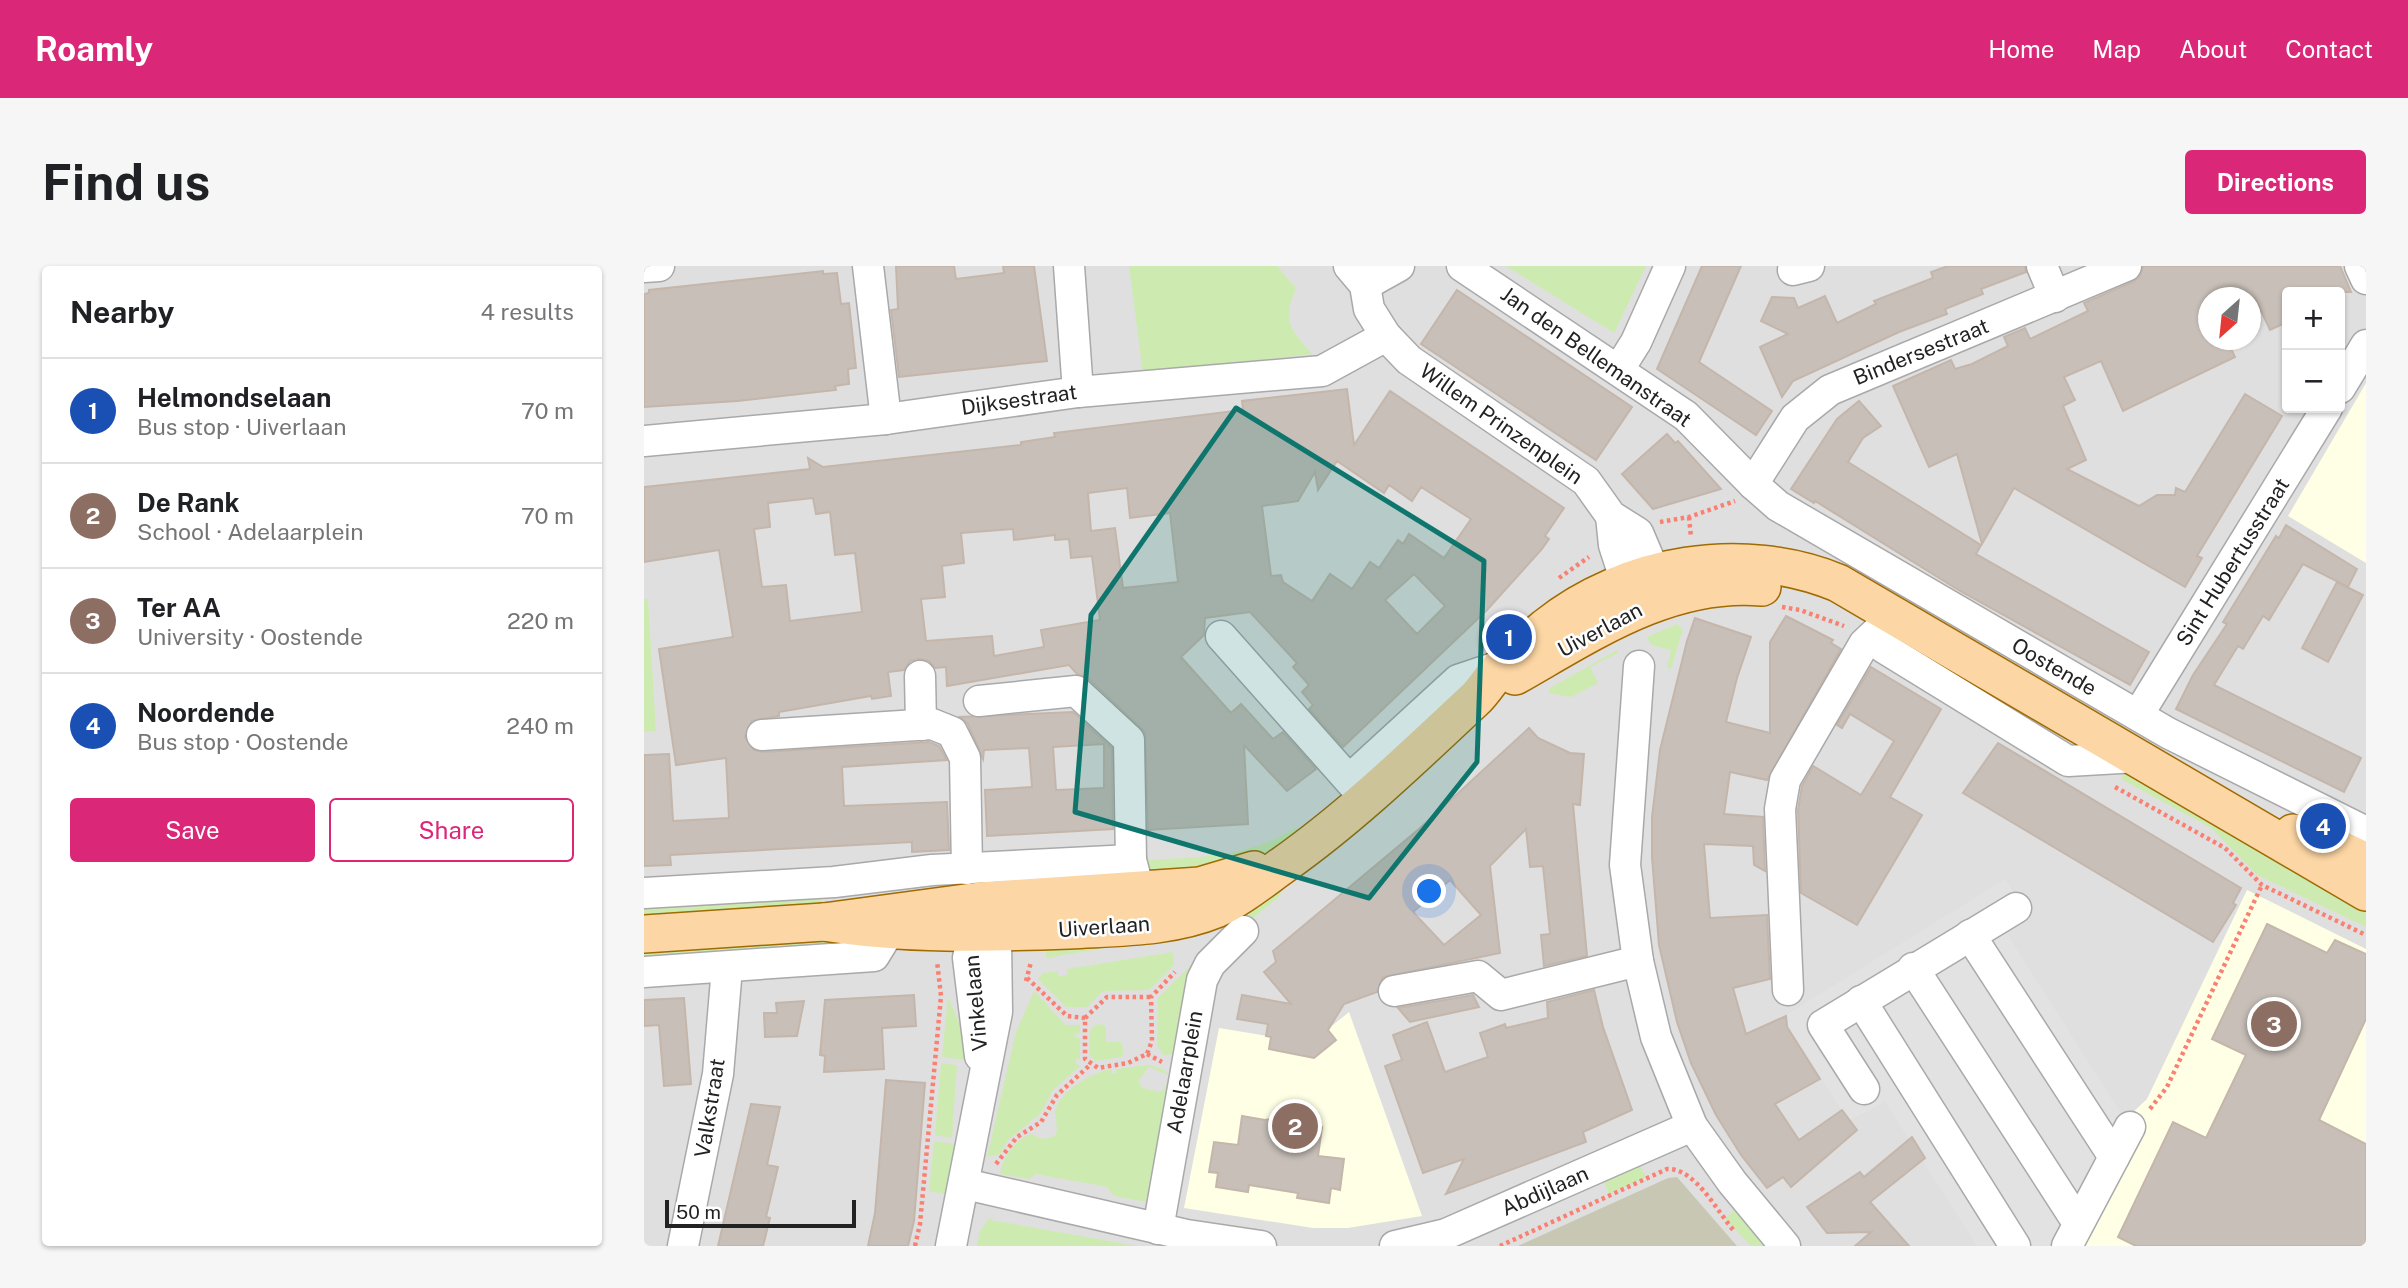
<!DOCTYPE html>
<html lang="en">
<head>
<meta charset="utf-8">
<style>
	:root { --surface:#fff; --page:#f6f6f6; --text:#202124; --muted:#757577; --line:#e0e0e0; --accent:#db2777 }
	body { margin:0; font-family:"Public Sans",sans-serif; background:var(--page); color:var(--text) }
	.controls { position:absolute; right:21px; top:21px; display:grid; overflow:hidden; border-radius:7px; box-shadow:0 2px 5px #0004 }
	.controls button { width:63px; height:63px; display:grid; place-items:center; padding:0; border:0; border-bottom:2px solid var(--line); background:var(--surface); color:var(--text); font:35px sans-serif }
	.compass { position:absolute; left:1554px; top:21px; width:63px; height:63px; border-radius:50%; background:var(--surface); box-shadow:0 2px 5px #0004; rotate:207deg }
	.scale { position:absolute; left:21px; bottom:18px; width:191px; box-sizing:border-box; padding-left:7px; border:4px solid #222; border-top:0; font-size:19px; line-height:24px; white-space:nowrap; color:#222; -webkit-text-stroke:5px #fff; paint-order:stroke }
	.you { position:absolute; left:786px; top:626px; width:24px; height:24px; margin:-18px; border:5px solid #fff; border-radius:50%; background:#1a73e8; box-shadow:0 0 0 10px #1a73e833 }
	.badge { display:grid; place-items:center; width:46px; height:46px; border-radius:50%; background:var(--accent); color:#fff; font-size:23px; font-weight:700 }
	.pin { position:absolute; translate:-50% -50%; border:4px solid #fff; box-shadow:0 2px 7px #0006 }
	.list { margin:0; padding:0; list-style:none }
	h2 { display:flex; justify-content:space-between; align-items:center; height:91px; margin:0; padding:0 28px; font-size:30px }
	h2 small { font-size:23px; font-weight:400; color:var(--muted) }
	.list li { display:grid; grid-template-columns:46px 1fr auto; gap:21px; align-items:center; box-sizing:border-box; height:105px; padding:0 28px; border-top:2px solid var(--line) }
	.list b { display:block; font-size:26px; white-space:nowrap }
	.list p { margin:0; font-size:23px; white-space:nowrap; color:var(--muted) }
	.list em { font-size:23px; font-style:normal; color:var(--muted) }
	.actions { display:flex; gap:14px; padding:21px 28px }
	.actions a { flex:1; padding:16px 0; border:2px solid var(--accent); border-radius:7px; text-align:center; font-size:24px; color:var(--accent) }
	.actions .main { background:var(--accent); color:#fff }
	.map { position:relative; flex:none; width:1722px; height:980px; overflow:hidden; border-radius:7px }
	header { display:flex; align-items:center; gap:42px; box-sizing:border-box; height:98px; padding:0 35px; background:var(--accent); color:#fff }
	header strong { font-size:33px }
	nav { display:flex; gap:38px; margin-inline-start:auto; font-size:24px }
	.intro { display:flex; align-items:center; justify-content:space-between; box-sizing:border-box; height:168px; padding:0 42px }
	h1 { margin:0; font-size:49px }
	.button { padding:18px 32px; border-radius:7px; background:var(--accent); color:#fff; font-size:24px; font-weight:700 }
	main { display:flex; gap:42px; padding:0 42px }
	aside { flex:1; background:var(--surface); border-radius:7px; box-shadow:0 2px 5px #0004 }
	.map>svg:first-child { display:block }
	.residential { fill:#e0dfdf; fill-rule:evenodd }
	.education { fill:#ffffe5 }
	.construction { fill:#c7c7b4 }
	.grass { fill:#cdebb0; fill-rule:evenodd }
	.parking { fill:#e2e2e2 }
	.building { fill:#c7bfb8; stroke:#c4b6ab; stroke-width:2; fill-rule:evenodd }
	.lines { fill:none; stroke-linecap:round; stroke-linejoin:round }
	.minor-casing { stroke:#a9a9a9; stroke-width:33 }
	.major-casing { stroke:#a06b00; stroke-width:40 }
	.path { stroke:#fa8072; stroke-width:4.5; stroke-dasharray:3.5 3.5; stroke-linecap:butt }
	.minor { stroke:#fff; stroke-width:30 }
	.major { stroke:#fcd6a4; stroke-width:37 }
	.marked { fill:#0f766e; fill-opacity:0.2; stroke:#0f766e; stroke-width:5; stroke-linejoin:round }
	.labels { text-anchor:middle; stroke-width:5; stroke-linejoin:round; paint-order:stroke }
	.street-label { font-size:21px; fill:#222; stroke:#fff }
</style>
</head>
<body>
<header>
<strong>Roamly</strong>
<nav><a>Home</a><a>Map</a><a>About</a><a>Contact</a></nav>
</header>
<div class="intro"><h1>Find us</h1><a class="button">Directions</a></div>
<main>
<aside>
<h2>Nearby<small>4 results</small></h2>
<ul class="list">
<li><span class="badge" style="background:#1a4fb4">1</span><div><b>Helmondselaan</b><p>Bus stop · Uiverlaan</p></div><em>70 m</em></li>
<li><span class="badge" style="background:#8d6e63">2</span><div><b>De Rank</b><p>School · Adelaarplein</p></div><em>70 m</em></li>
<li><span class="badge" style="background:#8d6e63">3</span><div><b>Ter AA</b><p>University · Oostende</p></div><em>220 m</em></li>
<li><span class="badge" style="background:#1a4fb4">4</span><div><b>Noordende</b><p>Bus stop · Oostende</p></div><em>240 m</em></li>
</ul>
<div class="actions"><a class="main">Save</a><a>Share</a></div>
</aside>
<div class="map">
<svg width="1722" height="980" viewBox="0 0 1722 980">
	<rect width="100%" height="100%" fill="#f2efe9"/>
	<path class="residential" d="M 0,0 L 1722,0 L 1722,980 L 0,980 ZM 1643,26 L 1696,26 L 1696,142 L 1643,142 ZM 1564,32 L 1606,32 L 1606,74 L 1564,74 Z"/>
	<g class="education">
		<path d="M 1722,117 L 1722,297 L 1644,250 Z"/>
		<path d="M 1603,624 L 1722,683 L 1722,980 L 1415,980 L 1484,851 L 1503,833 Z"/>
		<path d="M 705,746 L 778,950 L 704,962 L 669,962 L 540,942 L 575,762 L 667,777 Z"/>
	</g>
	<path class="construction" d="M 1033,911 L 1093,980 L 874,980 L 1024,912 Z"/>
	<g class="grass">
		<path d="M 485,0 L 633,0 L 652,22 C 638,56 645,61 668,88 L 499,108 Z"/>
		<path d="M 862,0 L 1002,0 L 970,67 Z"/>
		<path d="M 0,333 L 4,333 L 12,465 L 0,466 Z"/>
		<path d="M 1033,358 L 1039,363 L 1027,403 L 1023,402 L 1027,384 L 1007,379 L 1003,371 Z"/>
		<path d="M 973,384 L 974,387 L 946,401 L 954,417 L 927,431 L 905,427 L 906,422 Z"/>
		<path d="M 1481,506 C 1563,551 1639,602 1722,644 L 1722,661 L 1613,609 L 1567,562 L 1477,513 Z"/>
		<path d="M 651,562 L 659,565 L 634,582 L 595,599 L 504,606 L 501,594 C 554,591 605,592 651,562 Z"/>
		<path d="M 633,622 L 637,629 L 602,658 L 402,692 L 401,673 Z"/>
		<path d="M 166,632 L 192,638 L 0,654 L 0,643 Z"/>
		<path d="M 149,673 L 227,675 L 0,693 L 0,681 Z"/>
		<path d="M 529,686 L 530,699 L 505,724 L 459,725 L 443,741 L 422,741 L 394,713 L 399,707 L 414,705 L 414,710 L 423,709 L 423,703 Z"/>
		<path d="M 546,700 L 555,701 L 532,788 L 520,789 L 513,780 L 514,732 Z"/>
		<path d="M 390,725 L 422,759 L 436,759 L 436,767 L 431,768 L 432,772 L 436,772 L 436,793 L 432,793 L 432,797 L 436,800 L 409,824 L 397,847 L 364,874 L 356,888 L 343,891 L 372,766 Z"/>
		<path d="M 304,731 L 318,764 L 322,794 L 298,791 Z"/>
		<path d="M 457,758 L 462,761 L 462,776 L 477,776 L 480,786 L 477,791 L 452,795 L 446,790 L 445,766 L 451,759 Z"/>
		<path d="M 297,797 L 313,799 L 308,872 L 291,869 Z"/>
		<path d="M 505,799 L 519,803 L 528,812 L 505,926 L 501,936 L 470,930 L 463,921 L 392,908 L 385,913 L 356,908 C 358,892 372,873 387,868 L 399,873 L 411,870 C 416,861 409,852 412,842 C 418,824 450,805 468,803 L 468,808 L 472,807 L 472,803 ZM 505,801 L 524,809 L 522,821 L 517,826 L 499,822 L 494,815 Z"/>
		<path d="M 290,875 L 318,879 L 306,929 L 285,925 Z"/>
		<path d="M 994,894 L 1002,911 L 965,928 L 958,911 Z"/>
		<path d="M 1093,942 L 1122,976 L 1118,980 L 1107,980 L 1081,952 Z"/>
		<path d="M 346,951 L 347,954 L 493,980 L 333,980 L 336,965 Z"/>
	</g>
	<path class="parking" d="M 1361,613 L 1386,653 L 1363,668 L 1480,852 L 1410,980 L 1333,980 L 1241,836 L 1204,855 L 1139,751 Z"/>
	<g class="building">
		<path d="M 252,0 L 310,0 L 312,13 L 360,7 L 359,0 L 390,0 L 403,95 L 255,111 L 247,44 L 254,43 Z"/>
		<path d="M 1058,0 L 1097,0 L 1055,96 L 1128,145 L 1112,169 L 1013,103 Z"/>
		<path d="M 1304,0 L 1381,0 L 1382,6 L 1337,23 L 1339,28 L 1301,43 L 1303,48 L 1255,66 L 1149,115 L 1138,131 L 1116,81 L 1144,68 L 1117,55 L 1128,31 L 1150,32 L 1154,42 L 1181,30 L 1193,57 L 1232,38 L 1230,35 L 1289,12 L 1287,6 Z"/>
		<path d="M 1499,0 L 1696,0 L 1707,26 L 1643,26 L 1643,56 L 1626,64 L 1611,32 L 1564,32 L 1564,74 L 1583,74 L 1591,91 L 1479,145 L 1457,95 L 1420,111 L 1431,134 L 1419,140 L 1442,194 L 1423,203 L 1495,240 L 1513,229 L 1531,229 L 1532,222 L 1541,226 L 1601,128 L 1638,150 L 1553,290 L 1558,292 L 1541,321 L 1370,222 L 1338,278 L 1313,188 L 1285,201 L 1249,120 L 1307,94 L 1311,103 L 1328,98 L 1364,80 L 1360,71 L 1381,62 L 1386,73 L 1444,45 L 1440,37 L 1489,16 L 1496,10 Z"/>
		<path d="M 179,5 L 179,8 L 193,7 L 197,38 L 205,37 L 212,102 L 204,103 L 205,118 L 191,120 L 192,124 L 94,135 L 0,141 L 0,28 L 5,27 L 5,24 Z"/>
		<path d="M 813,24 L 988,141 L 952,194 L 777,78 Z"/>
		<path d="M 703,123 L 710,179 L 746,125 L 920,242 L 901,270 L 905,273 L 898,283 L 843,344 L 699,481 L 665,443 L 669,439 L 658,426 L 665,419 L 649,401 L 653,397 L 606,346 L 561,352 L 560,369 L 537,391 L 587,447 L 597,438 L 629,473 L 639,466 L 672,503 L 643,525 L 600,479 L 604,558 L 504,564 L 501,466 L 444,412 L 433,408 L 425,399 L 303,420 L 302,401 L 291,402 L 285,395 L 275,393 L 266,395 L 260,404 L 244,406 L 247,430 L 228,433 L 227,430 L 135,446 L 135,450 L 108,455 L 101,471 L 110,484 L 119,486 L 285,476 L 295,480 L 303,494 L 198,501 L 200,540 L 303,536 L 305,584 L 268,586 L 268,576 L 26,589 L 27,599 L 0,600 L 0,489 L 25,488 L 29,555 L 85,552 L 82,492 L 32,499 L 15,383 L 89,371 L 75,284 L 0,296 L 0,221 L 166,203 L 164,192 L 179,201 L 377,179 L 377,176 L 411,171 L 410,167 L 599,144 L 598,135 ZM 693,195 L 740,227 L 745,219 L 768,235 L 777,221 L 827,253 L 800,292 L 765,268 L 759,278 L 754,274 L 735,302 L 726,296 L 708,323 L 686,308 L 668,335 L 639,316 L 637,309 L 627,310 L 618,240 L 654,235 L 671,206 L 674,224 ZM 483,222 L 486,252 L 526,247 L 534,316 L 479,322 L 471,262 L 447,265 L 444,227 ZM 169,232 L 172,248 L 186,246 L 191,289 L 211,287 L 218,346 L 146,355 L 142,319 L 118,321 L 110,263 L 126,261 L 124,237 ZM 369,263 L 370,274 L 411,269 L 411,274 L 425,273 L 427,292 L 448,290 L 456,354 L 397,364 L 400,381 L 350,390 L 348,370 L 282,375 L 277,333 L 301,331 L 298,300 L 320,297 L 317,267 ZM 770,308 L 801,340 L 773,368 L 741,334 Z"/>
		<path d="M 1215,135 L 1237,160 L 1219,172 L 1204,196 L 1337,279 L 1332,288 L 1505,386 L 1486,419 L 1316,325 L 1171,235 L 1170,237 L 1147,223 L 1193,153 Z"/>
		<path d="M 1023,168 L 1031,177 L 1034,175 L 1077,223 L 1009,243 L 978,208 Z"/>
		<path d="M 1642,259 L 1713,303 L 1704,321 L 1659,298 L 1625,354 L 1619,350 L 1599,383 L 1594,380 L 1570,419 L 1717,492 L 1700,526 L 1532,443 L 1549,409 L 1583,358 L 1579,356 L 1632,270 L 1635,272 Z"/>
		<path d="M 1693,316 L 1719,329 L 1684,396 L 1658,382 Z"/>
		<path d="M 1142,350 L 1189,374 L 1187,377 L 1197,383 L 1123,514 L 1086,506 L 1080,548 L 1119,551 L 1121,605 L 1110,599 L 1109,580 L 1060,578 L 1066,652 L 1123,649 L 1126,713 L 1089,722 L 1102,768 L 1142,750 L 1143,761 L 1176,813 L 1131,838 L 1155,874 L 1198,844 L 1213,864 L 1147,921 L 1139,911 L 1123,922 L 1097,889 L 1072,849 L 1047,797 L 1033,756 L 1015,679 L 1008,591 L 1008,551 L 1016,484 L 1043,375 L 1051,352 L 1107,371 L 1093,412 L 1082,456 L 1126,467 L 1126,376 Z"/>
		<path d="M 1227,401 L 1297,443 L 1246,531 L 1278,549 L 1213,659 L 1157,627 L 1154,544 L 1158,520 L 1169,500 L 1217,529 L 1250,475 L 1206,448 L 1198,462 L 1193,459 Z"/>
		<path d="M 429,446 L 468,482 L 469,563 L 343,570 L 341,524 L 388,521 L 385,482 L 340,484 L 339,493 L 324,458 L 316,451 ZM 460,478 L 460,522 L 412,524 L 409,481 Z"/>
		<path d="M 885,462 L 894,472 L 926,487 L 940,488 L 936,539 L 929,538 L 943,690 L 900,700 L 897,669 L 906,668 L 899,600 L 886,601 L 882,563 L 846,600 L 856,687 L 739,711 L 733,726 L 700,738 L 684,764 L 692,774 L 670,792 L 625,783 L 627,771 L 622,770 L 624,758 L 593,753 L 598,729 L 647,738 L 620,706 L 632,696 L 629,685 L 775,563 ZM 806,614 L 837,649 L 800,679 L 769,646 Z"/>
		<path d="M 1354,477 L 1597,622 L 1589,637 L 1592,639 L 1569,676 L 1319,527 Z"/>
		<path d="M 1623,658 L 1683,687 L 1691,674 L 1722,688 L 1722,753 L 1675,854 L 1722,878 L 1722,980 L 1492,980 L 1474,971 L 1529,856 L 1562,872 L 1602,789 L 1568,773 Z"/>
		<path d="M 950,724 L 959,761 L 988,844 L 939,866 L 942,876 L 802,928 L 820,893 L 779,907 L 741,800 L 758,794 L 749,769 L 783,756 L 801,806 L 844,791 L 836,767 L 861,758 L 862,762 L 904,752 L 903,736 Z"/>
		<path d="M 270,729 L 272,760 L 238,762 L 240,803 L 180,806 L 181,790 L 176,789 L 181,734 Z"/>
		<path d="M 829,729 L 835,741 L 766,756 L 754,742 Z"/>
		<path d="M 40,732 L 47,818 L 20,820 L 15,759 L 0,760 L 0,734 Z"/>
		<path d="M 160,735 L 153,770 L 121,771 L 120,747 L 133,747 L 132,737 Z"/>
		<path d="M 242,814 L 281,817 L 270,955 L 264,980 L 224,980 L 231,947 Z"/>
		<path d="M 107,838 L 136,841 L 123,899 L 134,901 L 122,951 L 126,952 L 119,980 L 74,980 Z"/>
		<path d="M 598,850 L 621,854 L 639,851 L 654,858 L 678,861 L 674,890 L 700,893 L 696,924 L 687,922 L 685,937 L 653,932 L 654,927 L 605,919 L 604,926 L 572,921 L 574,907 L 565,906 L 570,876 L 594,879 Z"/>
		<path d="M 1268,871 L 1281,892 L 1226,936 L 1265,980 L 1211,980 L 1227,966 L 1183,967 L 1163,941 L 1216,906 L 1220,911 Z"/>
	</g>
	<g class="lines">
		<defs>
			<g id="minor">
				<path d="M 224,0 L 242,153"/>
				<path d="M 425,0 L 434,126"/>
				<path d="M 705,0 L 721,19 L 725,43 L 742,70 L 765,94 L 942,215 L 967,250 L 994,267 L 1011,307 L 1009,328"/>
				<path d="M 818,0 L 1042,150 L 1109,218 L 1134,240 L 1524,467 L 1722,566"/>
				<path d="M 1398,0 L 1411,31"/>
				<path d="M 1716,0 L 1722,13"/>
				<path d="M 0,1 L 15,0"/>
				<path d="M 1149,4 L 1165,0"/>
				<path d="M 721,19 L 755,0"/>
				<path d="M 975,103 L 992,76 L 1026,0"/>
				<path d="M 1696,122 L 1722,79"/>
				<path d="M 0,175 L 242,153 L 434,126 L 678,105 L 742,70"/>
				<path d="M 1109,218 L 1151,152 L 1186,124 L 1482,0"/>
				<path d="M 967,250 L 970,279 L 982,316 L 1000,330"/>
				<path d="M 1237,345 L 1240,382 L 1424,495 L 1493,491"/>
				<path d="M 577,370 L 721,532"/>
				<path d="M 995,400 L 981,599 L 994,695 L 1012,771 L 1048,860 L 1088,916 L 1141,980"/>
				<path d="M 276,410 L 277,459"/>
				<path d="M 335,435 L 432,425 L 485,474 L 487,594 L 492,613"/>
				<path d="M 1494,449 L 1683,142"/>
				<path d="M 118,469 L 288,458 L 308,466 L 321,492 L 323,603"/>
				<path d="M 706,513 L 814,414 L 859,399"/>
				<path d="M 0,627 L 190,616 L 288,604 L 487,594"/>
				<path d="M 334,646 L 324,692 L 336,790"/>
				<path d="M 1326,669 L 1470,891"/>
				<path d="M 1269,702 L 1434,957"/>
				<path d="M 0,706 L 230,690 L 246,664"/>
				<path d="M 1144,724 L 1136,543 L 1141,514 L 1220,378 L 1238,361"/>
				<path d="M 750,725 L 834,710 L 857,729 L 994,695"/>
				<path d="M 1217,735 L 1371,980"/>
				<path d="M 1220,823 L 1179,759 L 1372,642"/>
				<path d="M 321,918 L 543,969 L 617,980"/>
				<path d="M 514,963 L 558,714 L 566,698 L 599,665"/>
				<path d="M 39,980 L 74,808 L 83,702"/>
				<path d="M 307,980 L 353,746 L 352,674 L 342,648"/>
				<path d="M 751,980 L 802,968 L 1048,860"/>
				<path d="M 1423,980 L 1486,861"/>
			</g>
			<g id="major">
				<path d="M 871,410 C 947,367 1025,313 1118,321"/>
				<path d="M 1649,567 L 1679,575 L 1722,596"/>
				<path d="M 180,656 C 261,669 343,667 425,664 C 474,661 526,662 572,643 C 596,632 618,614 639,599 C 707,551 769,491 830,434 C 841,424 848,410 859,399 C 872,385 888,373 902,361 C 982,297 1099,278 1194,317 L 1722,626"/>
				<path d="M 0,668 L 180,656 L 336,635 L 556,620 L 610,604"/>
			</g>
		</defs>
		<use href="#minor" class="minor-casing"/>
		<use href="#major" class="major-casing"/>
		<g class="path">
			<path d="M 1045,251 L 1047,271"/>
			<path d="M 1016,256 L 1045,251 L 1091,235"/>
			<path d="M 915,312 L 945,291"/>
			<path d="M 1138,341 L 1156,344 L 1200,360"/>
			<path d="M 1471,521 L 1581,582 L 1618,619 L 1722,669"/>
			<path d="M 383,712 L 423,750 L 441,752 L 441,793 L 454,802 L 484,797 L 503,788 L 508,775 L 507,731 L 531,706"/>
			<path d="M 382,715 L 387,696"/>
			<path d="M 441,752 L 463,731 L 507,731"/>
			<path d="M 503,788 L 518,796"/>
			<path d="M 1506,843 L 1523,821 L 1618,619"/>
			<path d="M 352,898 L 373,871 L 397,856 L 413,829 L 446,799"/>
			<path d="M 271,980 L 276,958 L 297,730 L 293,695"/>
			<path d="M 856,980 L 1023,903 C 1052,902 1073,946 1091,966"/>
		</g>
		<use href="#minor" class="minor"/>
		<use href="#major" class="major"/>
	</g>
	<path class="marked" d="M 592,142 L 840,295 L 833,496 L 725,632 L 431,546 L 447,349 Z"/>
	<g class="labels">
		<g class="street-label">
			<text transform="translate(1277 86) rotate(-22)" y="7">Bindersestraat</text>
			<text transform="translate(952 91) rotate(35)" y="7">Jan den Bellemanstraat</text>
			<text transform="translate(375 134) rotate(-8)" y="7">Dijksestraat</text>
			<text transform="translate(857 158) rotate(35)" y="7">Willem Prinzenplein</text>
			<text transform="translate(1589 296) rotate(-58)" y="7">Sint Hubertusstraat</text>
			<text transform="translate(956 364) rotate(-28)" y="7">Uiverlaan</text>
			<text transform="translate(1410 401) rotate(30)" y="7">Oostende</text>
			<text transform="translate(460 661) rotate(-4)" y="7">Uiverlaan</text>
			<text transform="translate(332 737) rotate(-95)" y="7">Vinkelaan</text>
			<text transform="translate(541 806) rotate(-80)" y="7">Adelaarplein</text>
			<text transform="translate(66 842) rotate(-81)" y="7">Valkstraat</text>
			<text transform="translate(901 925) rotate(-24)" y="7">Abdijlaan</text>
		</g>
	</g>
</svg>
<div class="controls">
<button>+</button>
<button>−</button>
</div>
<svg class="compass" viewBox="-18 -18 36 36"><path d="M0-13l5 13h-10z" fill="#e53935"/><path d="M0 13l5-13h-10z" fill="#757577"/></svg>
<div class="scale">50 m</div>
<div class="you"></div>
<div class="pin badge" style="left:865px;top:371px;background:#1a4fb4">1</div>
<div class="pin badge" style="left:651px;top:860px;background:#8d6e63">2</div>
<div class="pin badge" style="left:1630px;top:758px;background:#8d6e63">3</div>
<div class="pin badge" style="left:1679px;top:560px;background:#1a4fb4">4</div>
</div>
</main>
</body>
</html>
